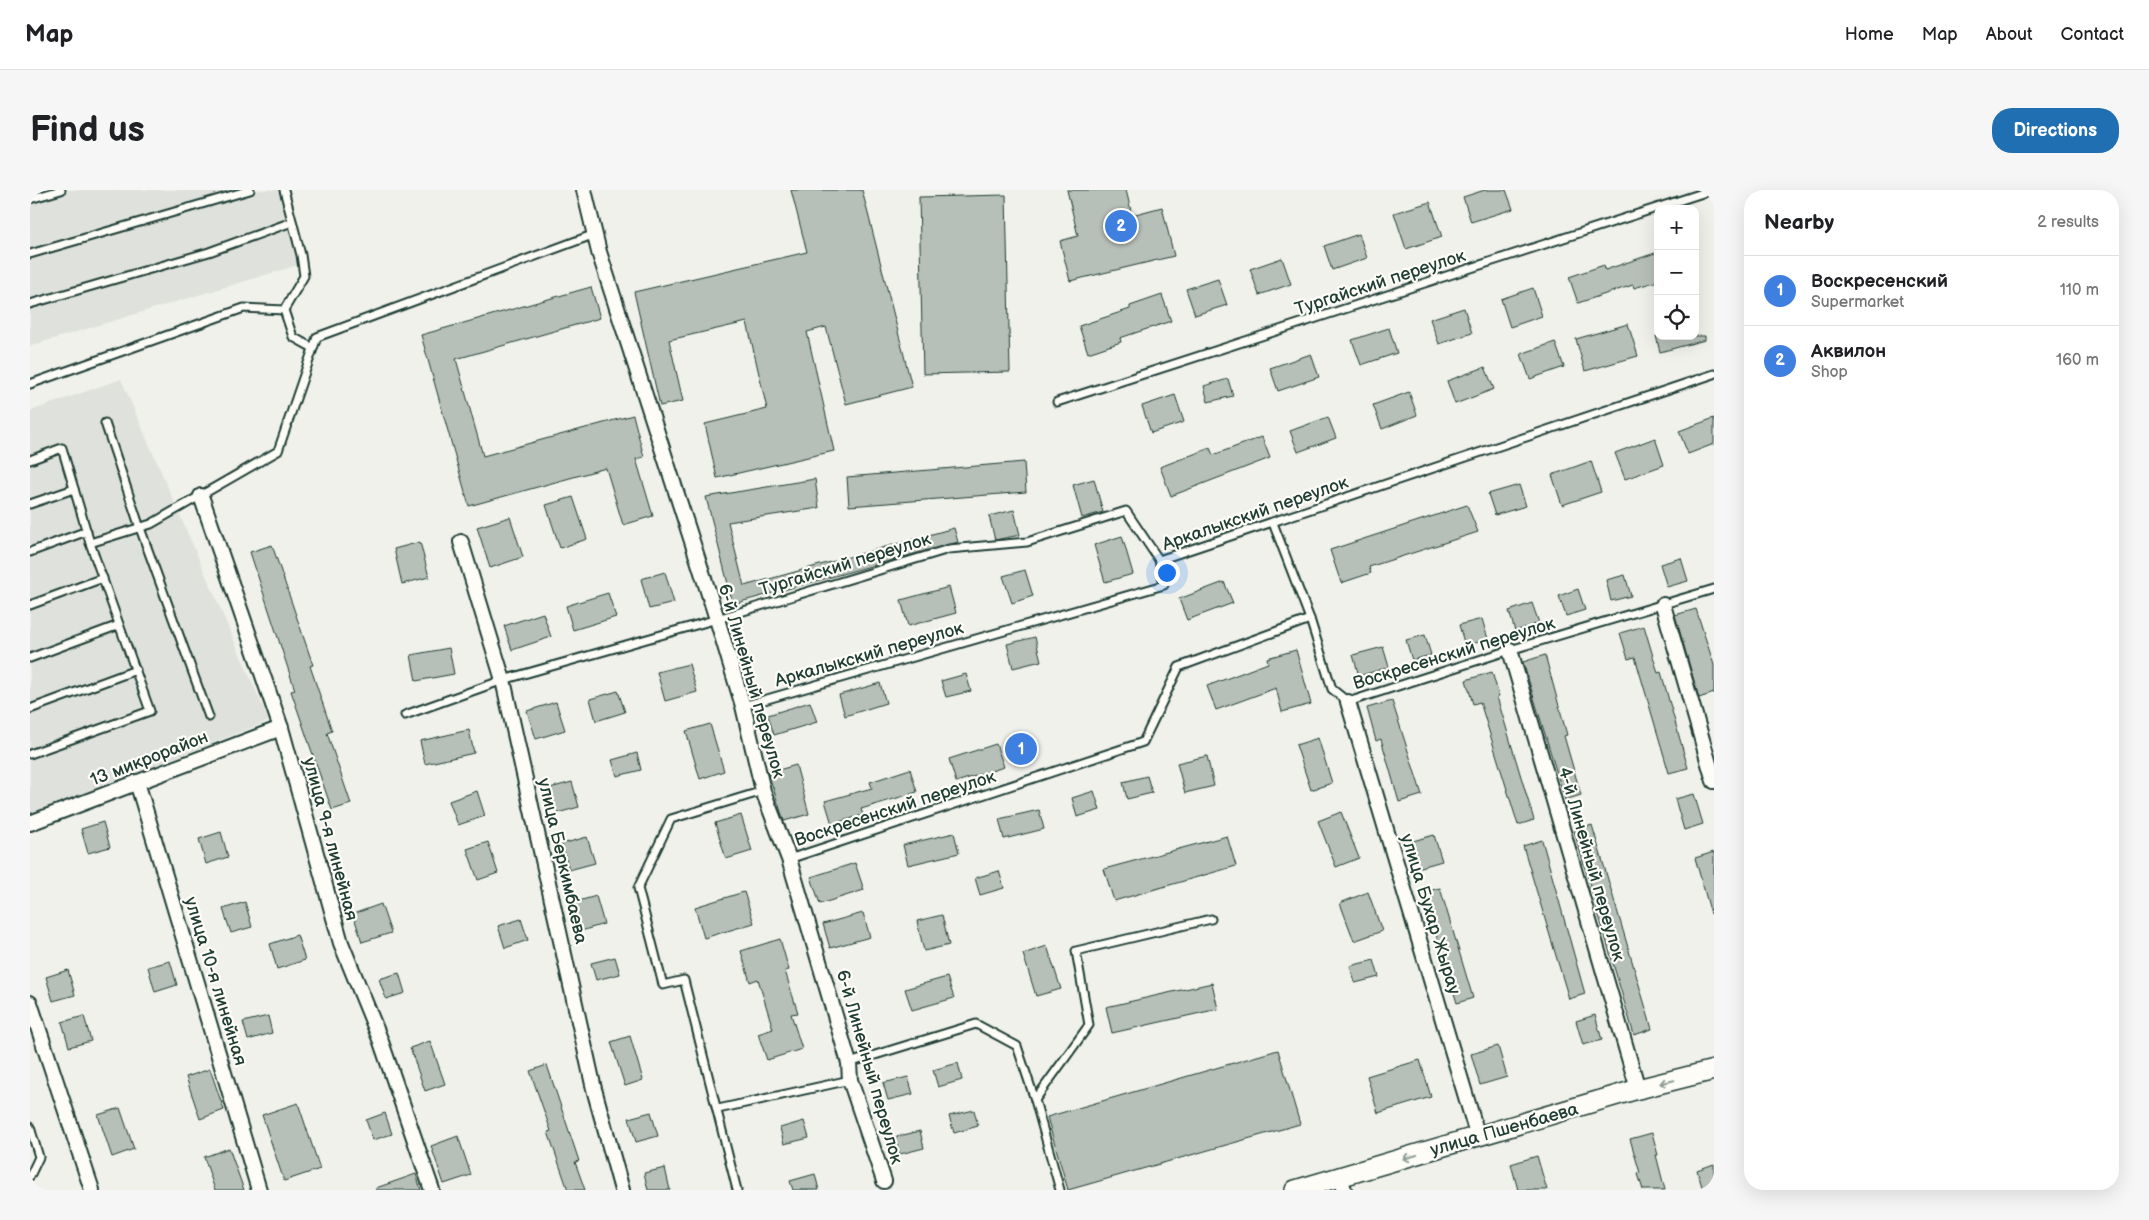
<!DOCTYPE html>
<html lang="en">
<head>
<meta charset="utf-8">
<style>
	:root { --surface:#fff; --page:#f6f6f6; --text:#202124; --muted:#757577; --line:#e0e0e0; --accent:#1f6fb2 }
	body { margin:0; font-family:"Balsamiq Sans",sans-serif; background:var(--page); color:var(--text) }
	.controls { position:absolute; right:15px; top:15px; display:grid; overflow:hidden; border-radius:10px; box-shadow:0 5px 20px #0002 }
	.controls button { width:45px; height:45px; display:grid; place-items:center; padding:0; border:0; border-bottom:1px solid var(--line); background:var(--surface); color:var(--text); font:25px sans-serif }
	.you { position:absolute; left:1136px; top:382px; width:18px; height:18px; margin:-12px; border:4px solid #fff; border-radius:50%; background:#1a73e8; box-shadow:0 0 0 8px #1a73e833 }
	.badge { display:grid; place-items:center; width:32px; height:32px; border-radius:50%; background:var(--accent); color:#fff; font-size:16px; font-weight:700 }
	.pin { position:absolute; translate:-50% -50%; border:2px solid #fff; box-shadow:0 1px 5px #0006 }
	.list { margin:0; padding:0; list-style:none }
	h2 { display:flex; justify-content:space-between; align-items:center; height:65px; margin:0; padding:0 20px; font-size:21px }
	h2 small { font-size:16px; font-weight:400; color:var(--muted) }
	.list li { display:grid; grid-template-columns:32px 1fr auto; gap:15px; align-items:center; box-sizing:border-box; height:70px; padding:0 20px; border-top:1px solid var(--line) }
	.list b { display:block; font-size:19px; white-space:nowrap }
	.list p { margin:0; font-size:16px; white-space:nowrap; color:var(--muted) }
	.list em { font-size:16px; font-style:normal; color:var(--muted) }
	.icon { flex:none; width:28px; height:28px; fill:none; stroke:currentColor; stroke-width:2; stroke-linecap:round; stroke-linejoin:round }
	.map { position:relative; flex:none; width:1684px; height:1000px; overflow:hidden; border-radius:20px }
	header { display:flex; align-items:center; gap:30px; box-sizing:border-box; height:70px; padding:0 25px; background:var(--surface); border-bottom:1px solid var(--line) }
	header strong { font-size:24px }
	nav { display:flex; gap:28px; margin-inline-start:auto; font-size:18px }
	.intro { display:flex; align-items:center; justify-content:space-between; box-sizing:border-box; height:120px; padding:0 30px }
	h1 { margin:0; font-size:35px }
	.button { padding:12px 22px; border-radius:20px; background:var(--accent); color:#fff; font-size:18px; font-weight:700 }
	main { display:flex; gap:30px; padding:0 30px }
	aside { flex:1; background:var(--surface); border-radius:20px; box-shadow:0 5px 20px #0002 }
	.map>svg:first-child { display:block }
	.built { fill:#dfe2dc }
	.building { fill:#b6bfb8; stroke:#1f3d34 }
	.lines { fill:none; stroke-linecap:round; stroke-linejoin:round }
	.lane-casing { stroke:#1f3d34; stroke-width:11 }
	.street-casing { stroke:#1f3d34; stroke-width:18 }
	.secondary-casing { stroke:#1f3d34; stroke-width:22 }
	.lane { stroke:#fdfcf7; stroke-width:7 }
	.street { stroke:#fdfcf7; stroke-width:14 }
	.secondary { stroke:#fdfcf7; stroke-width:19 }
	.oneway { stroke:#8e9c96 }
	.labels { text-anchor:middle; stroke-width:4.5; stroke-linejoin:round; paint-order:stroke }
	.street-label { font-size:18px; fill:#1f3d34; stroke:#fdfcf7 }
</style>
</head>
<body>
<header>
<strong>Map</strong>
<nav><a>Home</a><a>Map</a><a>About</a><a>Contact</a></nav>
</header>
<div class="intro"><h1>Find us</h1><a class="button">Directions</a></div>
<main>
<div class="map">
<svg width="1684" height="1000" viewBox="0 0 1684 1000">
	<rect width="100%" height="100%" fill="#f0f1eb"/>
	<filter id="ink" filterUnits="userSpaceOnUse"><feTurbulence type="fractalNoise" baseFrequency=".02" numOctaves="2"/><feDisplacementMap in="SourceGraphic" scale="10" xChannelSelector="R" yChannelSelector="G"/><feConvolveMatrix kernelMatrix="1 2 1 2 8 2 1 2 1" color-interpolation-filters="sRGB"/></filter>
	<g filter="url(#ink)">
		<g class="built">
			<path d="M 0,0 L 252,0 L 275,73 L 0,156 Z"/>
			<path d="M 91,189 L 239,531 L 0,624 L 0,221 Z"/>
		</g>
		<g class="building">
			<path d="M 761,0 L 832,0 L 882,197 L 816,214 L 796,137 L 777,142 L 804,261 L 687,288 L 675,234 L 737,219 L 717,132 L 639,150 L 653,211 L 630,216 L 604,102 L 777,62 Z"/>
			<path d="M 1037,0 L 1096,0 L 1102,25 L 1132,17 L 1144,66 L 1040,91 L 1030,51 L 1048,46 Z"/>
			<path d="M 1455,0 L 1476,0 L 1483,19 L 1441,32 L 1433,7 Z"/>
			<path d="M 976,5 L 980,182 L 893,184 L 889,7 Z"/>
			<path d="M 1400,12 L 1412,47 L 1376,59 L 1364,23 Z"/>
			<path d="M 1329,44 L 1337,68 L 1302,80 L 1294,56 Z"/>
			<path d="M 1628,62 L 1628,91 L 1604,98 L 1603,95 L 1548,113 L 1539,87 L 1574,75 L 1575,80 Z"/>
			<path d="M 1252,68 L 1261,94 L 1229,105 L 1220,79 Z"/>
			<path d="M 1188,89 L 1197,115 L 1165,125 L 1156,99 Z"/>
			<path d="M 561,97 L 570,128 L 426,169 L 453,266 L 603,225 L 614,267 L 606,269 L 623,326 L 593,335 L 576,278 L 439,316 L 391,145 Z"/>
			<path d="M 1503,98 L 1512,126 L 1480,137 L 1471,109 Z"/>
			<path d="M 1132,105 L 1141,131 L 1090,148 L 1091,152 L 1058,163 L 1049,136 L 1100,119 L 1100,116 Z"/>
			<path d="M 1434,118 L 1442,143 L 1409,154 L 1400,129 Z"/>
			<path d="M 1598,134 L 1608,166 L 1555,181 L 1546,149 Z"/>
			<path d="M 1359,138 L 1367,163 L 1331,175 L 1322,150 Z"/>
			<path d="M 1626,146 L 1675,146 L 1675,150 L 1630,162 Z"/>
			<path d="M 1525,152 L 1534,177 L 1500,189 L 1491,164 Z"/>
			<path d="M 1281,164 L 1289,187 L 1248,201 L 1240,178 Z"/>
			<path d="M 1455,177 L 1464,199 L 1425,214 L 1417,191 Z"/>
			<path d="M 1198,189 L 1203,206 L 1178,212 L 1174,196 Z"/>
			<path d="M 1379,202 L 1387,225 L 1352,239 L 1343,215 Z"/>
			<path d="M 1145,205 L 1154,232 L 1121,243 L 1112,216 Z"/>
			<path d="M 1298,227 L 1306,248 L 1268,262 L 1260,241 Z"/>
			<path d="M 1684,228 L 1684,254 L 1658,264 L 1649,241 Z"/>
			<path d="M 1232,247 L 1240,268 L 1141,306 L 1130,277 L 1180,258 L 1183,265 Z"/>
			<path d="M 1625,248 L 1634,275 L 1595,289 L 1585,263 Z"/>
			<path d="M 1561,271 L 1571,302 L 1532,315 L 1522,285 Z"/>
			<path d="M 994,272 L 996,302 L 819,316 L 817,287 Z"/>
			<path d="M 785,289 L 789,318 L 698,332 L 714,396 L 924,338 L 928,352 L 703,414 L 676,307 Z"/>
			<path d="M 1064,289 L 1073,322 L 1052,328 L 1043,295 Z"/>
			<path d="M 1489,295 L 1496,316 L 1465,325 L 1458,304 Z"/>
			<path d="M 543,307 L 557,349 L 530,358 L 516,315 Z"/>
			<path d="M 1437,315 L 1448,342 L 1339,377 L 1341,383 L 1311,393 L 1300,360 Z"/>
			<path d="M 984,320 L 990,345 L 965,350 L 959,326 Z"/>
			<path d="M 480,327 L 493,367 L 460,378 L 447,337 Z"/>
			<path d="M 1092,346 L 1103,384 L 1075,392 L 1064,355 Z"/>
			<path d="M 390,352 L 399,387 L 372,394 L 364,359 Z"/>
			<path d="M 242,355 L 283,475 L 280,476 L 302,541 L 297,543 L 321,614 L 302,620 L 261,501 L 265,500 L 220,362 Z"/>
			<path d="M 1651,368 L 1658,391 L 1637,397 L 1630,374 Z"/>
			<path d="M 995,380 L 1003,406 L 982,413 L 973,386 Z"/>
			<path d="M 635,382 L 644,413 L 619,419 L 611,389 Z"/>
			<path d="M 1595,385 L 1601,406 L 1581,411 L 1576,390 Z"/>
			<path d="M 1194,392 L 1203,413 L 1157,430 L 1149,409 Z"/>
			<path d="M 919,397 L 926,423 L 878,436 L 871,410 Z"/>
			<path d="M 1548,399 L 1555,420 L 1536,426 L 1529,406 Z"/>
			<path d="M 578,403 L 586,427 L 543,440 L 536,416 Z"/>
			<path d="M 1502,413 L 1509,433 L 1485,441 L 1479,421 Z"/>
			<path d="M 1666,419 L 1684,475 L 1684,503 L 1669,508 L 1645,425 Z"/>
			<path d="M 513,423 L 521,447 L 482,460 L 474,436 Z"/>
			<path d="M 1452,429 L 1458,449 L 1435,456 L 1429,435 Z"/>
			<path d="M 1614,436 L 1628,483 L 1631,482 L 1658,578 L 1639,583 L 1605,467 L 1598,469 L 1590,443 Z"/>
			<path d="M 1395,445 L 1401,465 L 1382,470 L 1376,450 Z"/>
			<path d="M 1005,447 L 1011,471 L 983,478 L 977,454 Z"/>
			<path d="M 1353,457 L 1359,477 L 1329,486 L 1323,465 Z"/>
			<path d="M 419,458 L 424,484 L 386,491 L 381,465 Z"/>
			<path d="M 1266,460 L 1281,514 L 1252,522 L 1246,498 L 1186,520 L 1177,496 L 1238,473 L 1237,468 Z"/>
			<path d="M 1515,465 L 1537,545 L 1534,546 L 1551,605 L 1535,610 L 1493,472 Z"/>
			<path d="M 659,474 L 667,502 L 635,511 L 627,482 Z"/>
			<path d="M 1462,482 L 1469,506 L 1467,507 L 1504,630 L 1488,635 L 1450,512 L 1443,514 L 1436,490 Z"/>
			<path d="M 936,484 L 941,501 L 916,507 L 911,491 Z"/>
			<path d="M 850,493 L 856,513 L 815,526 L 809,505 Z"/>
			<path d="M 588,501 L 595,522 L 566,531 L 560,509 Z"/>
			<path d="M 1362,511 L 1392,605 L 1369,612 L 1351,549 L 1346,551 L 1337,518 Z"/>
			<path d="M 526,512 L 535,540 L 506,549 L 497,521 Z"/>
			<path d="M 780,512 L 787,532 L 744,545 L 738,525 Z"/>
			<path d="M 680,534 L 694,581 L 670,589 L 656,541 Z"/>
			<path d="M 439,540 L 444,563 L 395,574 L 390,551 Z"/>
			<path d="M 1288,548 L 1302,593 L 1281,600 L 1266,555 Z"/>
			<path d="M 966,554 L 974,577 L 926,592 L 919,569 Z"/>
			<path d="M 607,563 L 611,580 L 587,586 L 582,570 Z"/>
			<path d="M 1177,566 L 1184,596 L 1155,603 L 1147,573 Z"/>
			<path d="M 766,575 L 779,624 L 754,631 L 738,583 Z"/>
			<path d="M 880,579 L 887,602 L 831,619 L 833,625 L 802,634 L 795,611 L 842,598 L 840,592 Z"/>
			<path d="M 1117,586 L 1122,603 L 1097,609 L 1093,592 Z"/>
			<path d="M 542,592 L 549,617 L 524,624 L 516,599 Z"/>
			<path d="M 447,601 L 455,626 L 428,635 L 419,611 Z"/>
			<path d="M 1064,601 L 1070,620 L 1047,627 L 1042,608 Z"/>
			<path d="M 1664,604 L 1673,634 L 1654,640 L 1645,609 Z"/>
			<path d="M 1009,620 L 1014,639 L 974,649 L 969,629 Z"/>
			<path d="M 1311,622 L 1329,668 L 1306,677 L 1288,631 Z"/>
			<path d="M 711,625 L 722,661 L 696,669 L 685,633 Z"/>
			<path d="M 73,632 L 80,657 L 58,663 L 51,639 Z"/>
			<path d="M 1562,635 L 1622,839 L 1604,845 L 1544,641 Z"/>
			<path d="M 191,642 L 198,667 L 176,674 L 169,649 Z"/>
			<path d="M 924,643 L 929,663 L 878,675 L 873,655 Z"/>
			<path d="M 1404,645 L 1412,671 L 1384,679 L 1376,653 Z"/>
			<path d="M 1197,646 L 1206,676 L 1084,711 L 1074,679 Z"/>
			<path d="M 557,647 L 565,673 L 539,680 L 532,654 Z"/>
			<path d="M 1512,650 L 1555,804 L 1539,809 L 1493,656 Z"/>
			<path d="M 458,652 L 468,683 L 448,690 L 437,659 Z"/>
			<path d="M 1684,662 L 1684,723 L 1681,724 L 1665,668 Z"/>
			<path d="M 825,673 L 834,700 L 790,714 L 781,687 Z"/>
			<path d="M 969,681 L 974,698 L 950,705 L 945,688 Z"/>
			<path d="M 1410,698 L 1443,808 L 1427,813 L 1393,702 Z"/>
			<path d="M 714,702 L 724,733 L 674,748 L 665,717 Z"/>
			<path d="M 1338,702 L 1352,741 L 1324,751 L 1310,713 Z"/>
			<path d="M 566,706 L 574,734 L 551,741 L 542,713 Z"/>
			<path d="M 215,712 L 222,737 L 201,743 L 193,719 Z"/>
			<path d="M 351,714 L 361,743 L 332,752 L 323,724 Z"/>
			<path d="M 833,723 L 840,747 L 800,758 L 793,734 Z"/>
			<path d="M 912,725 L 919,755 L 894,761 L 887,731 Z"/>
			<path d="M 491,729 L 498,750 L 475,758 L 468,736 Z"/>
			<path d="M 267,745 L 275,770 L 247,779 L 240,754 Z"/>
			<path d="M 750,749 L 759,780 L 755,781 L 768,823 L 761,824 L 772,859 L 737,870 L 728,844 L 743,839 L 728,789 L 720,792 L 711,761 Z"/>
			<path d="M 1017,756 L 1031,799 L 1006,806 L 993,764 Z"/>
			<path d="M 585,767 L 590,784 L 566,790 L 561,773 Z"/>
			<path d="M 1344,770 L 1349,787 L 1325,793 L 1320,776 Z"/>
			<path d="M 140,771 L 147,795 L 125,802 L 118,777 Z"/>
			<path d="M 38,780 L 45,805 L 23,811 L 16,787 Z"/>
			<path d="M 369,783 L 375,803 L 356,809 L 349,789 Z"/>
			<path d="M 917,787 L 924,808 L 882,820 L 875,799 Z"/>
			<path d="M 1182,793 L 1188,819 L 1082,843 L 1076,817 Z"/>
			<path d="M 1565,825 L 1572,850 L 1553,855 L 1546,831 Z"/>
			<path d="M 54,826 L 61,851 L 39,857 L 32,832 Z"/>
			<path d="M 238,826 L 242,843 L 218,850 L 213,832 Z"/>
			<path d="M 600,846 L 613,890 L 595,896 L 581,852 Z"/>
			<path d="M 400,851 L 415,894 L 395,901 L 380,858 Z"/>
			<path d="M 1468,856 L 1477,887 L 1450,895 L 1441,864 Z"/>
			<path d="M 1248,860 L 1270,934 L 1038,1000 L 1017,927 Z"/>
			<path d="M 1390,870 L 1401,907 L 1348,923 L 1337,886 Z"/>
			<path d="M 928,873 L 932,890 L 908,897 L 903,880 Z"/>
			<path d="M 517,875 L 549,971 L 545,972 L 555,1000 L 538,1000 L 518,942 L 521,941 L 500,881 Z"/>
			<path d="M 180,879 L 194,920 L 170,929 L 156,887 Z"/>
			<path d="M 878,887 L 883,904 L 858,910 L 853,893 Z"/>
			<path d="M 268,913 L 290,979 L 254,991 L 232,925 Z"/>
			<path d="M 90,918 L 104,959 L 82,967 L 68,925 Z"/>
			<path d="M 944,920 L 948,936 L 924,943 L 919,926 Z"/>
			<path d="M 621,922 L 628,946 L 606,952 L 599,928 Z"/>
			<path d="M 355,923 L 362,944 L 343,950 L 336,930 Z"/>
			<path d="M 774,931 L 779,948 L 754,954 L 750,938 Z"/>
			<path d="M 890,941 L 894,958 L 870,964 L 865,947 Z"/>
			<path d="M 1622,943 L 1628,965 L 1626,965 L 1635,1000 L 1613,1000 L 1608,984 L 1610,983 L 1600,949 Z"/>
			<path d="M 428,946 L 441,985 L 414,994 L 401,956 Z"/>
			<path d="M 199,958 L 214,1000 L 185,1000 L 174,967 Z"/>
			<path d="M 1507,966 L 1517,1000 L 1488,1000 L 1481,974 Z"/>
			<path d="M 1684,974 L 1684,1000 L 1673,1000 L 1667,980 Z"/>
			<path d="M 635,978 L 640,1000 L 618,1000 L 614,983 Z"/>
			<path d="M 386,984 L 391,1000 L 346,1000 L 346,998 Z"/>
			<path d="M 785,984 L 789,1000 L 763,1000 L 760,991 Z"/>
		</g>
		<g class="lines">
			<defs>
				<g id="lane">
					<path d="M 254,0 L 271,65 L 274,86 L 254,120 L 263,147 L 283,158"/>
					<path d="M 0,9 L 31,0"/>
					<path d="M 0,64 L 220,0"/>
					<path d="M 0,114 L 179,62 L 262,32"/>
					<path d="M 0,194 L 214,118 L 254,120"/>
					<path d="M 1027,212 L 1682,0"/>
					<path d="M 75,233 L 110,338 L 179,527"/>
					<path d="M 0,270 L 32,258 L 60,353 L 120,521 L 0,564"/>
					<path d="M 0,314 L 44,299"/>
					<path d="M 1243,333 L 1280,429"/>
					<path d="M 60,353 L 121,334 L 248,261 L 287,147 L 565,44"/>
					<path d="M 0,362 L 57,341"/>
					<path d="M 0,415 L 73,388"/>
					<path d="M 0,468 L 89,435"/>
					<path d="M 713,516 L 1134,395 L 1129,370 L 1684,184"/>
					<path d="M 0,519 L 106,480"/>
					<path d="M 375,525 L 473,490 L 687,429 L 919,359 L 997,352 L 1096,321 L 1129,370"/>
					<path d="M 759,669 L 1113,552 L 1149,477 L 1280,429 L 1302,499 L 1318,512 L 1480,460 L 1684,399"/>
					<path d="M 819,873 L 946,834 L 987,856 L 1005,910"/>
					<path d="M 688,919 L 820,890"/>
					<path d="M 0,937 L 9,967 L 0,986"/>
					<path d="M 707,1000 L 654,790 L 633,795 L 608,698 L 641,629 L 733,601"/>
					<path d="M 1030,1000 L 1005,910 L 1059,835 L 1046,761 L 1181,729"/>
				</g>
				<g id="street">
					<path d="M 554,0 L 569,62 L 687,429 L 713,516 L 733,601 L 759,669 L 819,873 L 820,890 L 854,991"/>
					<path d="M 171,306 L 251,538 L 311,753 L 350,849 L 402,1000"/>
					<path d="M 431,352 L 473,490 L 564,899 L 592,1000"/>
					<path d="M 1633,415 L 1684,591"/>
					<path d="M 1480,460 L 1608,899"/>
					<path d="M 1318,512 L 1448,947"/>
					<path d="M 107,592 L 229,1000"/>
					<path d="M 0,633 L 251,538"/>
					<path d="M 0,813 L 62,1000"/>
					<path d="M 1310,986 L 1314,1000"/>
				</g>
				<path id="secondary" d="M 1265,1000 L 1608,899 L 1684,880"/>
			</defs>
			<use href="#lane" class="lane-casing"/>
			<use href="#street" class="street-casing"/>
			<use href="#secondary" class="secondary-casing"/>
			<use href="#lane" class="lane"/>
			<use href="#street" class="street"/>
			<use href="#secondary" class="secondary"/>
		</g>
		<defs><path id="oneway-shaft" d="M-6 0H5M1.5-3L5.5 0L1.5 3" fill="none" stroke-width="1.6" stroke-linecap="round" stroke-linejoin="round" transform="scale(1.25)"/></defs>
		<g class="oneway">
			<use href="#oneway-shaft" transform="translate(1637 892) rotate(166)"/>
			<use href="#oneway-shaft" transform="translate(1380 967) rotate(164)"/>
		</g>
	</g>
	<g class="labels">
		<g class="street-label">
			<text transform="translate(1350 92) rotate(-18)" y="6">Тургайский переулок</text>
			<text transform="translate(1225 323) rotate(-19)" y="6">Аркалыкский переулок</text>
			<text transform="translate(815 374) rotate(-17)" y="6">Тургайский переулок</text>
			<text transform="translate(1424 463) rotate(-17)" y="6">Воскресенский переулок</text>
			<text transform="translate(839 464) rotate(-16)" y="6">Аркалыкский переулок</text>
			<text transform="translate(722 491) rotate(74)" y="6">6-й Линейный переулок</text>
			<text transform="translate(119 568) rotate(-21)" y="6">13 микрорайон</text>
			<text transform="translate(865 618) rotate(-18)" y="6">Воскресенский переулок</text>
			<text transform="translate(301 649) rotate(75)" y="6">улица 9-я линейная</text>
			<text transform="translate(533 671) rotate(77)" y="6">улица Беркимбаева</text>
			<text transform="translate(1562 674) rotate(74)" y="6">4-й Линейный переулок</text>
			<text transform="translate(1401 724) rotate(73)" y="6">улица Бухар Жырау</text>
			<text transform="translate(186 791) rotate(73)" y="6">улица 10-я линейная</text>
			<text transform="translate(840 877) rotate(74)" y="6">6-й Линейный переулок</text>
			<text transform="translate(1474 939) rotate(-16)" y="6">улица Пшенбаева</text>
		</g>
	</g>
</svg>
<div class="controls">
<button>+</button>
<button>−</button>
<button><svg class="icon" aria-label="locate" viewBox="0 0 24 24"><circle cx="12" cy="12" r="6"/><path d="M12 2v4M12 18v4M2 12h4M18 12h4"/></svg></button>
</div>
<div class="you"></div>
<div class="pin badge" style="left:991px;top:559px;background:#3f7fe0">1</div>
<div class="pin badge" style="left:1091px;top:36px;background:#3f7fe0">2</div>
</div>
<aside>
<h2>Nearby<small>2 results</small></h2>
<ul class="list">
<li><span class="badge" style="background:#3f7fe0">1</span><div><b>Воскресенский</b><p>Supermarket</p></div><em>110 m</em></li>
<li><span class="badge" style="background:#3f7fe0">2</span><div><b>Аквилон</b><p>Shop</p></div><em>160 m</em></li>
</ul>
</aside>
</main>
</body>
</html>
